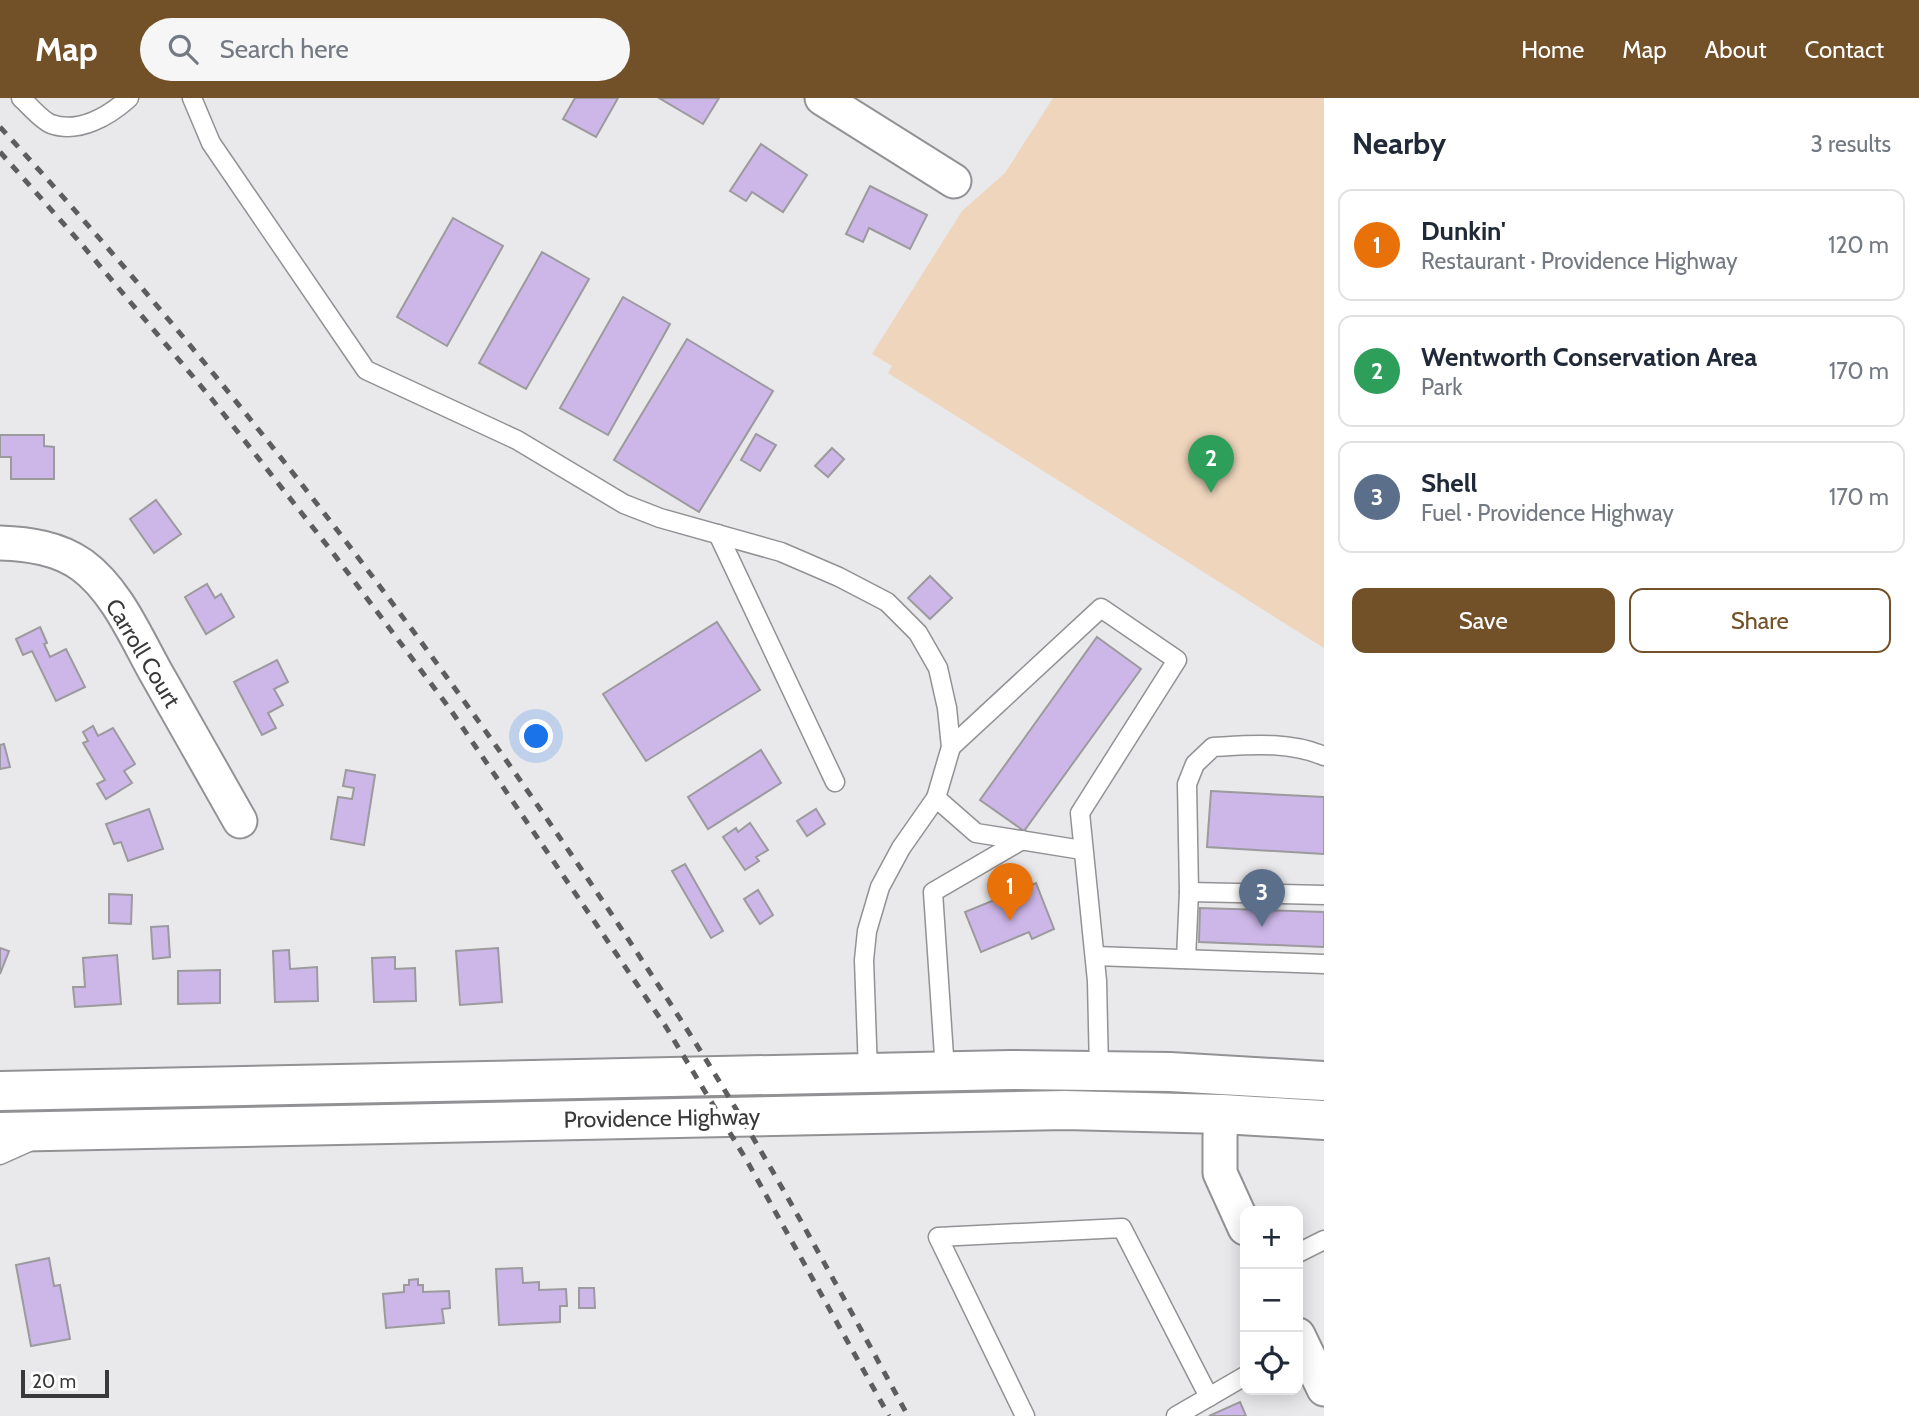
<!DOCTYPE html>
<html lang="en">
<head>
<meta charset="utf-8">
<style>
	:root { --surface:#fff; --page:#f6f6f7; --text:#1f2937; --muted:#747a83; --line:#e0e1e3; --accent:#725028 }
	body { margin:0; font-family:Cabin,sans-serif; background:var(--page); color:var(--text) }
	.controls { position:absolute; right:21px; bottom:21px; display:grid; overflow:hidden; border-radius:14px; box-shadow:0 4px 18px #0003 }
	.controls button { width:63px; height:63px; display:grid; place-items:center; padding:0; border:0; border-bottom:2px solid var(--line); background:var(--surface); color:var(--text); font:35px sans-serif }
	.scale { position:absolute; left:21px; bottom:18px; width:88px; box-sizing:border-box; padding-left:7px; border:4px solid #3a393a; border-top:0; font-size:19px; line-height:24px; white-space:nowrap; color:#3a393a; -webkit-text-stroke:5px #fff; paint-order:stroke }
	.you { position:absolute; left:537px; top:639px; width:24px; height:24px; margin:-18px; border:5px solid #fff; border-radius:50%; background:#1a73e8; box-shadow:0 0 0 10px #1a73e833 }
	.badge { display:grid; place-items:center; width:46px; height:46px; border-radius:50%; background:var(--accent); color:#fff; font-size:23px; font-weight:700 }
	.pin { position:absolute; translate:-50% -58px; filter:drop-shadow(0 2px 4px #0008) }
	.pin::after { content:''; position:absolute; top:37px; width:24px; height:21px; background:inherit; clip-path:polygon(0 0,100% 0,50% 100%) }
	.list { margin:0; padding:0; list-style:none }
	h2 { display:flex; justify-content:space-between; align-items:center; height:91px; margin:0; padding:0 28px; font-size:30px }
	h2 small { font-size:23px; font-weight:400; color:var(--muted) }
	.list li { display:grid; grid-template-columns:46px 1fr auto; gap:21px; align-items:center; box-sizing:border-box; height:112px; margin:0 14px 14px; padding:0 14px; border:2px solid var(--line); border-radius:14px }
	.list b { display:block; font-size:26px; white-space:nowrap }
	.list p { margin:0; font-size:23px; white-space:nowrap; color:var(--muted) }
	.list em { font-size:23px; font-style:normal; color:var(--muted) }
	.actions { display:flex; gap:14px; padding:21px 28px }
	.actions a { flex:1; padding:16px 0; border:2px solid var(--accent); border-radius:14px; text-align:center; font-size:24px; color:var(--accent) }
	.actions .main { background:var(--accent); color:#fff }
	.icon { flex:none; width:38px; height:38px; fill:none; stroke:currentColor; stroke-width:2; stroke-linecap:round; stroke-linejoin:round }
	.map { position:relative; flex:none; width:1324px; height:1318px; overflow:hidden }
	header { display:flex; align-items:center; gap:42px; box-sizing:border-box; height:98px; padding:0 35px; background:var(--accent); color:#fff }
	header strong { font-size:33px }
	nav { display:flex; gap:38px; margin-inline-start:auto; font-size:24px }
	.search { width:490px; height:63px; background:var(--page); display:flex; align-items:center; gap:18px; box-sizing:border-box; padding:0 24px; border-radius:38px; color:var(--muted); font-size:26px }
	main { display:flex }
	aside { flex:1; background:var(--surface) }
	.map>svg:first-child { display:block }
	.green { fill:#efd5bc }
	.building { fill:#cdb7e9; stroke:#9b9a9d; stroke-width:2 }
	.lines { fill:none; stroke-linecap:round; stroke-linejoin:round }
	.lane-casing { stroke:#929194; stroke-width:21 }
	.street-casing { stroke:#929194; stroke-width:37 }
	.primary-casing { stroke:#929194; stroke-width:42 }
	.lane { stroke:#fff; stroke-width:18 }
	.street { stroke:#fff; stroke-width:33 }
	.primary { stroke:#fff; stroke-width:38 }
	.rail { stroke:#5e5d5e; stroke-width:5; stroke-dasharray:9 9; stroke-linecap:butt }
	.labels { text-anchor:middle; stroke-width:7; stroke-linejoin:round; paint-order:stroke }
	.street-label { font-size:23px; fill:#3a393a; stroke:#fff }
</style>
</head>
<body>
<header>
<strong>Map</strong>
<div class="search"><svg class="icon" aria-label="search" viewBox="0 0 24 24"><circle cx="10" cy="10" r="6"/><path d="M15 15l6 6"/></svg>Search here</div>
<nav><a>Home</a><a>Map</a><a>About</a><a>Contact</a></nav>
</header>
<main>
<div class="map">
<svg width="1324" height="1318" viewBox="0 0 1324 1318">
	<rect width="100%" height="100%" fill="#e9e8eb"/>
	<path class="green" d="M 1053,0 L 1324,0 L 1324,550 L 888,275 L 892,268 L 872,256 L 962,113 L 1005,75 Z"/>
	<g class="building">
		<path d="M 575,0 L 618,0 L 596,39 L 563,21 Z"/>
		<path d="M 659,0 L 719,0 L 703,26 Z"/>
		<path d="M 761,46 L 807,77 L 783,114 L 752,94 L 746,103 L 730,93 Z"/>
		<path d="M 870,88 L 927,117 L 910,151 L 869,130 L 863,144 L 846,136 Z"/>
		<path d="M 453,120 L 503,148 L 447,248 L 397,219 Z"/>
		<path d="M 542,154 L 589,181 L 526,291 L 479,265 Z"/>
		<path d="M 623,199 L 670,226 L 608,337 L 560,310 Z"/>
		<path d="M 687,241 L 773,293 L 699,414 L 614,362 Z"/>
		<path d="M 756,336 L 776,347 L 760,373 L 741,362 Z"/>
		<path d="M 0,337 L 44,337 L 44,348 L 54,349 L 54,381 L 11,381 L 11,359 L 0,359 Z"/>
		<path d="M 832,350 L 844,361 L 828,379 L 815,368 Z"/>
		<path d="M 156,402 L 181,436 L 154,455 L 130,421 Z"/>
		<path d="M 930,478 L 952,500 L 930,521 L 908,500 Z"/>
		<path d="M 207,486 L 215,500 L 221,496 L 234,519 L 206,536 L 185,499 Z"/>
		<path d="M 717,524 L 760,592 L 646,663 L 603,596 Z"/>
		<path d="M 40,529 L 47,545 L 44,546 L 50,559 L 66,551 L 85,589 L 56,603 L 32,553 L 23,557 L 16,541 Z"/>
		<path d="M 1097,539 L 1141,571 L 1024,733 L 980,702 Z"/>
		<path d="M 277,562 L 288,584 L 274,591 L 283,607 L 268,615 L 276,630 L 262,637 L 234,584 Z"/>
		<path d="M 93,628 L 98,638 L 113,630 L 135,666 L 124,673 L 132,685 L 106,701 L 97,686 L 105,682 L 83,645 L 88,643 L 83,634 Z"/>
		<path d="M 4,646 L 10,669 L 0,671 L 0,647 Z"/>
		<path d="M 761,652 L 781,685 L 708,731 L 688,699 Z"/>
		<path d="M 346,672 L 375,677 L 364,747 L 331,741 L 338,699 L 352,701 L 354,690 L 343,688 Z"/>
		<path d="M 1211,693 L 1324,699 L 1324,756 L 1207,749 Z"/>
		<path d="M 149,711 L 163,751 L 128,763 L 121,744 L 114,746 L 106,726 Z"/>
		<path d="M 816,711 L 825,726 L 807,738 L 797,723 Z"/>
		<path d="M 750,725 L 768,752 L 756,759 L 759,763 L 745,772 L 723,739 L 736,730 L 738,734 Z"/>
		<path d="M 685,766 L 723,833 L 711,840 L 672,773 Z"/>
		<path d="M 1036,785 L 1054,831 L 1032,841 L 1029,834 L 981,854 L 965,814 Z"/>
		<path d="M 758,792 L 773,817 L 760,826 L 744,801 Z"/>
		<path d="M 109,796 L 132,797 L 131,826 L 109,825 Z"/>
		<path d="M 1200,810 L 1324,814 L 1324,849 L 1199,844 Z"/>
		<path d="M 168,828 L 170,859 L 153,861 L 151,829 Z"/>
		<path d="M 0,850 L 9,853 L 0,876 Z"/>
		<path d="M 498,850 L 502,904 L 460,907 L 456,853 Z"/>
		<path d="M 289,852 L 290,871 L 317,869 L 318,903 L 275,904 L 273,853 Z"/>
		<path d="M 117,857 L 121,906 L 75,909 L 73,889 L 85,889 L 83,860 Z"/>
		<path d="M 395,859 L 395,871 L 415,870 L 416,903 L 374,904 L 372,860 Z"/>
		<path d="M 220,872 L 220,905 L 178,906 L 178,873 Z"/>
		<path d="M 49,1160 L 54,1188 L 60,1187 L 70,1241 L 31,1248 L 16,1167 Z"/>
		<path d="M 522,1170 L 523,1185 L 539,1184 L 539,1192 L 566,1191 L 567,1208 L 560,1208 L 560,1224 L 499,1227 L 496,1171 Z"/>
		<path d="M 418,1181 L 418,1187 L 423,1187 L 423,1194 L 449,1193 L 450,1210 L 442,1211 L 444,1225 L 386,1230 L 383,1196 L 404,1194 L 404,1187 L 409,1187 L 409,1182 Z"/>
		<path d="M 579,1190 L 594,1190 L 595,1210 L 579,1210 Z"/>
		<path d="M 1240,1304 L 1246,1318 L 1209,1318 Z"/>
	</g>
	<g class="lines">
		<defs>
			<g id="lane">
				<path d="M 21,0 C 29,7 41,22 51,26 C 79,36 109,18 129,0"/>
				<path d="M 192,0 L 211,45 L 366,272 L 517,342 L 624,406 L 660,420 L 781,454 L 839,479 L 887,504 L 918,535 L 938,570 L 947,610 L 951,649 L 936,700 L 901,750 L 880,789 L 867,833 L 864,862 L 868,974"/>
				<path d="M 718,436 L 835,684"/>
				<path d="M 951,649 L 1101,510 L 1177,562 L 1080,715 L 1097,883 L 1099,972"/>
				<path d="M 936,700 L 976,735 L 1082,752"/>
				<path d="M 1189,794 L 1324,797"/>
				<path d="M 1095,858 L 1324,866"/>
				<path d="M 1186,861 L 1189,794 L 1187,686 L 1195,666 L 1213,649 C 1250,647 1288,643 1324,658"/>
				<path d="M 945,973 L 933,794 L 1022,742"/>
				<path d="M 0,1057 L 29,1044"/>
				<path d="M 1298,1155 L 1324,1142"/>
				<path d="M 1025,1318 L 938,1139 L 1122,1130 L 1209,1299"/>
				<path d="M 1176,1318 L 1245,1278"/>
			</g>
			<g id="street">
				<path d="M 822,0 L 954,83"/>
				<path d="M 0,445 C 29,446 58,450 82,467 C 116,492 135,537 155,573 C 183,623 212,673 240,723"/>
				<path d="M 1222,1016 L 1220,1038 L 1220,1075 L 1245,1130"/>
				<path d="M 1298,1237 L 1324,1291"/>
			</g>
			<g id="primary">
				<path d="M 0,993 L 1010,972 L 1170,974 L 1324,983"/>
				<path d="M 0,1034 L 1065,1012 L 1222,1016 L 1324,1022"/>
			</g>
		</defs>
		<use href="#lane" class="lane-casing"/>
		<use href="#street" class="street-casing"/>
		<use href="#primary" class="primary-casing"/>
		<use href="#lane" class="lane"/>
		<use href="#street" class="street"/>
		<use href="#primary" class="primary"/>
		<g class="rail">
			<path d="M 0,29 C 252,304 477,606 679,919 C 762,1048 835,1184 908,1318"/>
			<path d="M 0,54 L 78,142 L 211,300 L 333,455 L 450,611 L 666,929 L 747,1063 L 889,1318"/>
		</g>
	</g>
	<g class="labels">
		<g class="street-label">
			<text transform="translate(143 555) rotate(59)" y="8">Carroll Court</text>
			<text transform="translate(662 1020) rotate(-1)" y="8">Providence Highway</text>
		</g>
	</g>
</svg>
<div class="controls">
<button>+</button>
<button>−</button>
<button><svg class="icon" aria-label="locate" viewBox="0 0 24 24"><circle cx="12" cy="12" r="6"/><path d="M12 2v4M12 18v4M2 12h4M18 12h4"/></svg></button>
</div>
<div class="scale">20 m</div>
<div class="you"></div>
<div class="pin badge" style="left:1010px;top:823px;background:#e8710a">1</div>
<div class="pin badge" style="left:1211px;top:395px;background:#2e9e5b">2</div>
<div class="pin badge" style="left:1262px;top:829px;background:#5c6f8a">3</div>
</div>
<aside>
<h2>Nearby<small>3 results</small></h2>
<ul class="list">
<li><span class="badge" style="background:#e8710a">1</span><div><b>Dunkin'</b><p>Restaurant · Providence Highway</p></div><em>120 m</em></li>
<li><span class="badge" style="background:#2e9e5b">2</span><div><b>Wentworth Conservation Area</b><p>Park</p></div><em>170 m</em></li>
<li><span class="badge" style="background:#5c6f8a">3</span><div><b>Shell</b><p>Fuel · Providence Highway</p></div><em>170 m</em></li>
</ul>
<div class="actions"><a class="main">Save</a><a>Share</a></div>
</aside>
</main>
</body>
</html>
